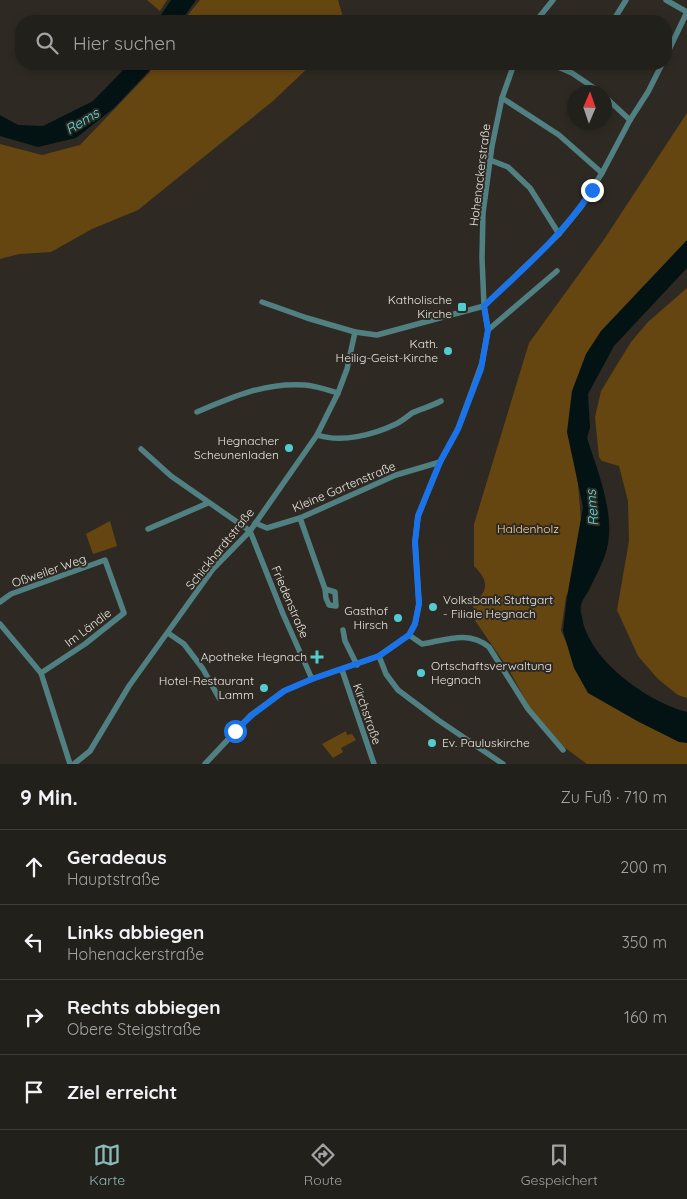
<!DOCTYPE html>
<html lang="de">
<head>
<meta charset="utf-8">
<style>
	:root { --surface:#22201a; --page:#2a2823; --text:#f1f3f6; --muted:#a2a3a2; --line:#3f3e39; --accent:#8bbbb9 }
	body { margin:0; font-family:Quicksand,sans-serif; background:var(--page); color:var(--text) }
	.compass { position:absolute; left:567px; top:85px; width:45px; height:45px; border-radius:50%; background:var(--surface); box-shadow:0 2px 8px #0003; rotate:2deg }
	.stop { position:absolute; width:15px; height:15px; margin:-11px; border:4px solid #1a73e8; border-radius:50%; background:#fff }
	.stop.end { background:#1a73e8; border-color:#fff; box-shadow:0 1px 5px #0008 }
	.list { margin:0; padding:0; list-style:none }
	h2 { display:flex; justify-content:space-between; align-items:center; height:65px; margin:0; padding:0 20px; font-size:21px }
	h2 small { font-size:16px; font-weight:400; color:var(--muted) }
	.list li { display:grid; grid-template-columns:32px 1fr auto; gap:15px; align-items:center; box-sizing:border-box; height:75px; padding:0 20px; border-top:1px solid var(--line) }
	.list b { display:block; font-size:19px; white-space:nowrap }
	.list p { margin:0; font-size:16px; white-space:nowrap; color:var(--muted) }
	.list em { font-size:16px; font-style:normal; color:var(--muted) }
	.icon { flex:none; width:28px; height:28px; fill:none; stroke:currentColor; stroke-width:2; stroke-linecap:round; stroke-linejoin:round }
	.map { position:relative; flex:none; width:687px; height:764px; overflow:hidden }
	.search { position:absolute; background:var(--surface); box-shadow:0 2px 8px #0003; left:15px; right:15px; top:15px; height:55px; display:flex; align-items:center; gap:12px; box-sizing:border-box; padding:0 18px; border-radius:20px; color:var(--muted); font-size:19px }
	.sheet { height:365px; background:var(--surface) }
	nav { display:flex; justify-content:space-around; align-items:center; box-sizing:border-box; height:70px; border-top:1px solid var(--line); background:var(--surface); font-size:14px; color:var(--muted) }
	nav a { display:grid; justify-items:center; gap:2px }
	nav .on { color:var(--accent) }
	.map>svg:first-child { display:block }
	.green { fill:#664610 }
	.water { fill:#031213 }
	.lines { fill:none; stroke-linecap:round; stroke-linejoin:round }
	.minor { stroke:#518082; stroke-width:5.5 }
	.route { stroke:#1a73e8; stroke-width:6 }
	.poi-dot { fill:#52ccd0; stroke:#2e2a23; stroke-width:2 }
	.labels { text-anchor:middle; stroke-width:4; stroke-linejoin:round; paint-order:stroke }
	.street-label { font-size:12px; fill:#e8e5e0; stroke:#2e2a23 }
	.poi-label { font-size:12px; fill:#e8e5e0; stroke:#2e2a23; text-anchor:end }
	.park-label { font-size:12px; fill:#fbd299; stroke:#2e2a23 }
	.water-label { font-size:14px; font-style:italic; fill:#5ae1e4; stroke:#2e2a23 }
</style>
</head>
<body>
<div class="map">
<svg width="687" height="764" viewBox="0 0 687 764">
	<rect width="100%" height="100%" fill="#2e2a23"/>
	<g class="green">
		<path d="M 147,0 L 167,0 L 160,11 Z"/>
		<path d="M 200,0 L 338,0 L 344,21 L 183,21 Z"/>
		<path d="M 155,64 L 312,64 L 273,101 L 138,210 L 92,229 L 51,252 L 19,254 L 0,259 L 0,144 L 42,155 L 80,145 L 149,73 Z"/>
		<path d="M 687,113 L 687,245 L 574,393 L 577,473 L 582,532 L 576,575 L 566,597 L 561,630 L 573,659 L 687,741 L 687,764 L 587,764 L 564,747 L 530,708 L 509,670 L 474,619 L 473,603 C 490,590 488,580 474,566 L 474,524 L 529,343 L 603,241 Z"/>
		<path d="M 687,288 L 687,698 L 678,695 L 658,679 L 638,656 L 617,610 L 629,541 L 628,501 L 619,466 L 602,461 L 599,457 L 595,417 L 601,391 L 631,342 L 648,322 Z"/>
		<path d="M 110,521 L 117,546 L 93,554 L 86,534 Z"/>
		<path d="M 346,731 L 347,735 L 352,734 L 356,740 L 341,748 L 343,752 L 333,758 L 322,744 Z"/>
	</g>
	<g class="water">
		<path d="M 171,0 L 196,0 L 181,21 L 157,21 Z"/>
		<path d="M 129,64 L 153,64 L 149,71 L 114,108 L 76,138 L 38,147 L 0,136 L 0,115 L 18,125 L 43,126 L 93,101 Z"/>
		<path d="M 687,240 L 687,268 L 614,346 L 588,394 L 590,428 L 587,438 C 597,469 611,503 609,535 C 608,556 597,573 588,592 C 585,596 582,601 581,605 C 580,609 581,613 582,617 C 588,659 647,702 687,712 L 687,743 L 679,742 L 639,722 L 588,693 L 574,668 L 563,631 L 567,597 L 583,507 L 567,432 L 572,391 L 586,354 L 601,331 Z"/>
	</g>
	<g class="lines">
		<g class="minor">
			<path d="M 666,0 L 687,12"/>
			<path d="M 536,21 L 553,0"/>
			<path d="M 613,21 L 626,0"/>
			<path d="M 666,56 L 687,12"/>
			<path d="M 551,64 L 572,73 L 600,92"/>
			<path d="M 604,96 L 630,120"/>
			<path d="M 502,98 L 559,135 L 602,173"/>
			<path d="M 490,160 L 508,167 L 530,188 L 559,234"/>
			<path d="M 262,302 L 307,318 L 355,332 L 377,335 L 484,306 L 559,234 L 581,207 L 602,173 L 630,120 L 648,92 L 662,64"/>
			<path d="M 488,330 L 557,271"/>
			<path d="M 197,412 C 232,397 266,382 305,385 C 316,386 328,390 338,393"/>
			<path d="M 317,435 C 342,443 373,435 396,424 C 402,421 407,417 412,413 C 421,409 432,406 441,401"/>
			<path d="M 141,449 L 171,476 L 250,531 L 283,614 L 312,679"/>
			<path d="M 300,518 L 325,589 L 326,598 L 329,605 L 336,606 L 335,592 L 325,589"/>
			<path d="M 255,523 L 267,528 L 300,518 L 396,475 L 440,462"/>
			<path d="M 148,529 L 208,503"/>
			<path d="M 0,602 L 11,594 L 105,560 L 124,613 L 85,644 L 41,673"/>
			<path d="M 0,624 L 41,673 L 70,764"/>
			<path d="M 343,630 L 345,641 L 357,665"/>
			<path d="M 168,633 L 184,644 L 203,669 L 219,698"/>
			<path d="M 409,635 L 422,644 C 446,640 469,630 489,647 L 528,709 L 563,750"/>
			<path d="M 379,656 L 386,674 L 398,690 L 438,720 L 503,764"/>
			<path d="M 342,670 L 374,764"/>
			<path d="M 74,764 L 90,751 L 129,686 L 213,569 L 250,531 L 317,435 L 338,393 L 347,369 L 355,332"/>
			<path d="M 205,764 L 251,715 L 284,691 L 312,679 L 379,656 L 409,635 L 415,624 L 419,604 L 415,542 L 418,516 L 440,462 L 458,429 L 482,363 L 488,330 L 484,306 L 482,258 L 483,213 L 492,146 L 502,98 L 514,64"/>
		</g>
	</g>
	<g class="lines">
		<path class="route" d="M 235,731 L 252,715 L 284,691 L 312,679 L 379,656 L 409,635 L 415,624 L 419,604 L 415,542 L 418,516 L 440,462 L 458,429 L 481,369 L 488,330 L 484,306 C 522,270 563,235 592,190"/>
	</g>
	<g class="poi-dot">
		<rect x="457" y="302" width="10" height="10" rx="2.5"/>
		<circle cx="448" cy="351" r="5"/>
		<circle cx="289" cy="448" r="5"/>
		<circle cx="433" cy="607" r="5"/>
		<circle cx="398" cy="618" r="5"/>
		<path d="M314.5 649.5h5v5h5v5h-5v5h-5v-5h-5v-5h5z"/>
		<circle cx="421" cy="673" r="5"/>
		<circle cx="264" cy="688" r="5"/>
		<circle cx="432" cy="743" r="5"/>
	</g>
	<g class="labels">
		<g class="street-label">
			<text transform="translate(480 175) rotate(-83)" y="4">Hohenackerstraße</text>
			<text transform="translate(344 487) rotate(-23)" y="4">Kleine Gartenstraße</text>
			<text transform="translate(220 549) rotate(-51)" y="4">Schickhardtstraße</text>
			<text transform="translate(49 571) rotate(-19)" y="4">Oßweiler Weg</text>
			<text transform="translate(290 602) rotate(67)" y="4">Friedenstraße</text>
			<text transform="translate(88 628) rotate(-37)" y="4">Im Ländle</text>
			<text transform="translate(367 714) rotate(71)" y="4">Kirchstraße</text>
		</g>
		<g class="poi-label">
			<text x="452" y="304">Katholische<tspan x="452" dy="14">Kirche</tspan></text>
			<text x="438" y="348">Kath.<tspan x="438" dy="14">Heilig-Geist-Kirche</tspan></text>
			<text x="279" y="445">Hegnacher<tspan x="279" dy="14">Scheunenladen</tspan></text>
			<text x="443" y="604" text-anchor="start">Volksbank Stuttgart<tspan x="443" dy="14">- Filiale Hegnach</tspan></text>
			<text x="388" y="615">Gasthof<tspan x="388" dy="14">Hirsch</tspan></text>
			<text x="307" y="661">Apotheke Hegnach</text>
			<text x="431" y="670" text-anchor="start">Ortschaftsverwaltung<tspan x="431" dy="14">Hegnach</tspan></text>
			<text x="254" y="685">Hotel-Restaurant<tspan x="254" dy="14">Lamm</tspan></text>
			<text x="442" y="747" text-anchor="start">Ev. Pauluskirche</text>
		</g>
		<g class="park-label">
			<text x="528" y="533">Haldenholz</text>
		</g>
		<g class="water-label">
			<text transform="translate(82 121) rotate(-31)" y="5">Rems</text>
			<text transform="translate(592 508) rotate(-95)" y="5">Rems</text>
		</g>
	</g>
</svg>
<svg class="compass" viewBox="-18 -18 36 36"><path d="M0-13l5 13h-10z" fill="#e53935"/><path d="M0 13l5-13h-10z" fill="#a2a3a2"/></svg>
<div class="stop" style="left:235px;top:731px"></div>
<div class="stop end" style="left:592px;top:190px"></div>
<div class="search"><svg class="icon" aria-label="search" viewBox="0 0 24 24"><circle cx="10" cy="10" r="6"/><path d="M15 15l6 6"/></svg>Hier suchen</div>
</div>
<section class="sheet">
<h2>9 Min.<small>Zu Fuß · 710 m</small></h2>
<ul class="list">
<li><svg class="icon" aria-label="ahead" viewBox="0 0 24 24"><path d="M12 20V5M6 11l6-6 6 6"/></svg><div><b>Geradeaus</b><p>Hauptstraße</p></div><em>200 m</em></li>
<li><svg class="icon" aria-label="left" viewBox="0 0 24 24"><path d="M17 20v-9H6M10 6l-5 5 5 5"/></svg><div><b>Links abbiegen</b><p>Hohenackerstraße</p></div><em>350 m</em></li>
<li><svg class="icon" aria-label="right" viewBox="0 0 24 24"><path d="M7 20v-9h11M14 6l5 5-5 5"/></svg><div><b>Rechts abbiegen</b><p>Obere Steigstraße</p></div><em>160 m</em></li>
<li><svg class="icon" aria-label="arrive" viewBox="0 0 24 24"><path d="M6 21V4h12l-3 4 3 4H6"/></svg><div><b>Ziel erreicht</b></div></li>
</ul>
</section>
<nav>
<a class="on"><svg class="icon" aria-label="map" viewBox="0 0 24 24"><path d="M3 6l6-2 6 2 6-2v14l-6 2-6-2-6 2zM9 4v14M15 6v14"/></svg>Karte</a>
<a><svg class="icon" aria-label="directions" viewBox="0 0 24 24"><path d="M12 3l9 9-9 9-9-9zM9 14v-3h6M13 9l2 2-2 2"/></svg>Route</a>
<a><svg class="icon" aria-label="saved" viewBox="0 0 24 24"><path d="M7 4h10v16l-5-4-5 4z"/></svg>Gespeichert</a>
</nav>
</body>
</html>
